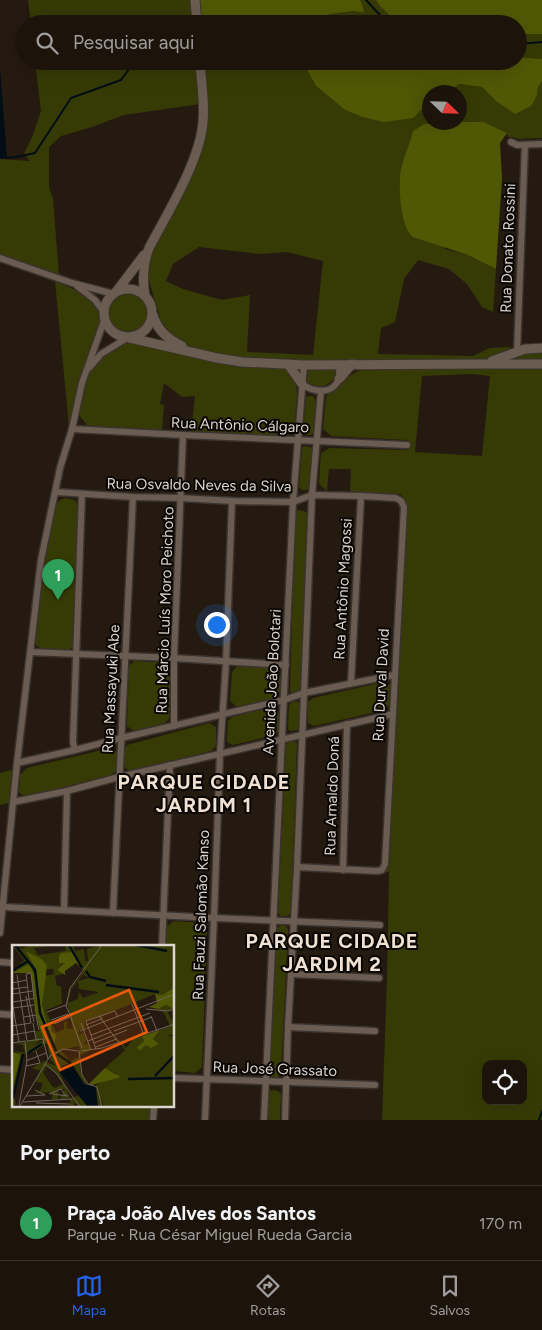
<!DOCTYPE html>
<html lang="pt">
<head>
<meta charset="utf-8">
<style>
	:root { --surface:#1c140b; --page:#251d14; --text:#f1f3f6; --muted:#a09e9d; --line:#3a332c; --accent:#2563eb }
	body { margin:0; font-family:Figtree,sans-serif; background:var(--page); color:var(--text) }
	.controls { position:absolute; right:15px; bottom:15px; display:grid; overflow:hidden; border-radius:10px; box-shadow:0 5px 20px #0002 }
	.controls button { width:45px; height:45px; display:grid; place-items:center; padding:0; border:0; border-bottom:1px solid var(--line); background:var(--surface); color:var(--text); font:25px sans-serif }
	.compass { position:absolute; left:422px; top:85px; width:45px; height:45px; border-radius:50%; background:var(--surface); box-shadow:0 5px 20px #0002; rotate:113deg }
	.you { position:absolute; left:216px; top:624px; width:18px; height:18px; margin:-12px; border:4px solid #fff; border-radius:50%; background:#1a73e8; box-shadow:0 0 0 8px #1a73e833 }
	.badge { display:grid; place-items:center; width:32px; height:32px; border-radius:50%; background:var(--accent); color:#fff; font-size:16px; font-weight:700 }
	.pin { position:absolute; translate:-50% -41px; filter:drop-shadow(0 1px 2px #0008) }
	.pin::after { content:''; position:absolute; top:26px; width:18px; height:15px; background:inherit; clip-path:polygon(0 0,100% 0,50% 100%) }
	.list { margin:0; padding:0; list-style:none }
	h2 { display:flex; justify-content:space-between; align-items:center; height:65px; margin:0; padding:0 20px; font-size:21px }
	h2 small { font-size:16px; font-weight:400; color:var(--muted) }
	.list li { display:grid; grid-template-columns:32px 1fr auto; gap:15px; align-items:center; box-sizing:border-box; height:75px; padding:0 20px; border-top:1px solid var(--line) }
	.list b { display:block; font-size:19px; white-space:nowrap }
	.list p { margin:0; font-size:16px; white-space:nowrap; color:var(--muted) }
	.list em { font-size:16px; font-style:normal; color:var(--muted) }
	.icon { flex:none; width:28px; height:28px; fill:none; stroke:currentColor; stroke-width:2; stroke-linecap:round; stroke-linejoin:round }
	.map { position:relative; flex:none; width:542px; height:1120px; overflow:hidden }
	.search { position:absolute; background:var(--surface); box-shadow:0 5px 20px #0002; left:15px; right:15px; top:15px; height:55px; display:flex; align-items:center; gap:12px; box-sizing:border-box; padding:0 18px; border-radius:28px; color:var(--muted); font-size:19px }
	.sheet { height:140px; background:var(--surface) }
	nav { display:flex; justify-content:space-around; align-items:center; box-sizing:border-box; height:70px; border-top:1px solid var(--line); background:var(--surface); font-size:14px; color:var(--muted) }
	nav a { display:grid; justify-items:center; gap:2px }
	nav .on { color:var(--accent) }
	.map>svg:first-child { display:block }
	.green { fill:#363b05; fill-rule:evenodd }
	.forest { fill:#515805 }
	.water { fill:#030d15 }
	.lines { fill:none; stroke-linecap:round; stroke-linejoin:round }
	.stream { stroke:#030d15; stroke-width:2 }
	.minor-casing { stroke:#3b332e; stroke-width:9 }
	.secondary-casing { stroke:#3b332e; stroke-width:11 }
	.minor { stroke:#6a5c50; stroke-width:6 }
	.secondary { stroke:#6a5c50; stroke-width:9 }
	.labels { text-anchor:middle; stroke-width:4; stroke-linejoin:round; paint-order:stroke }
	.street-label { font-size:15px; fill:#dcd4cd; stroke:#0a0603 }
	.district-label { font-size:20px; font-weight:bold; letter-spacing:1px; fill:#f1e1d3; stroke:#0a0603 }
	.inset-river { fill:none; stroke:#030d15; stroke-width:2.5 }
	.inset-road { fill:none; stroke:#6e645b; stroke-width:1 }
	.view { fill:#e8590c; fill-opacity:0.15; stroke:#e8590c; stroke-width:2.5 }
	.inset-edge { fill:none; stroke:#dcd4cd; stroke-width:2.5 }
</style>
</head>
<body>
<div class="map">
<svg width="542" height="1120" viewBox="0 0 542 1120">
	<rect width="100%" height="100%" fill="#251a0f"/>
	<g class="green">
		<path d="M 28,0 L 193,0 L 194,24 L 31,24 Z"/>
		<path d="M 360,0 L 376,0 L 380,6 L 396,22 L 407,24 L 265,24 L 353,11 L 363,13 L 363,7 Z"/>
		<path d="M 518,34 L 542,34 L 542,59 L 518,57 Z"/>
		<path d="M 35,61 L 197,61 L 200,104 L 124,115 L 92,127 L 61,136 L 49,147 L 49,187 L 53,199 L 59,275 L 0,255 L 0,159 L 30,161 L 24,154 L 33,135 L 41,111 Z"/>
		<path d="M 205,61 L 302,61 L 316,86 L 345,110 L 412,118 L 429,102 L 430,122 L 447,123 L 424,124 L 413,131 L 410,144 L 445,249 L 468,255 L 496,269 L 493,312 L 482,307 L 467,284 L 449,269 L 418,260 L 404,279 L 395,322 L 381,328 L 378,354 L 473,356 L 490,348 L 511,347 C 503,354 495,358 484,360 L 340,362 L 244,359 L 194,349 L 175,340 L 161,321 L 146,271 L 152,250 L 190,174 L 206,116 ZM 199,247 L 261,254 L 287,252 L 323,261 L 313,355 L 247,352 L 250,295 L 222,300 L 183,289 L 166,281 L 173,264 Z"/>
		<path d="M 542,81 L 542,138 L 518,139 L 513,137 L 508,137 L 507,133 L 484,122 L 460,122 L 460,92 L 445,92 L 460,84 L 482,87 L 496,101 L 537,95 L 538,86 Z"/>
		<path d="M 55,281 C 67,286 89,295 97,307 C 100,312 100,318 100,323 L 80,382 L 69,426 Z"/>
		<circle cx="129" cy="314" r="20"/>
		<path d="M 129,341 L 241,365 L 286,369 L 296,382 L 297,395 L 294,428 L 283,436 L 191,432 L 195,396 L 182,397 L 164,383 L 160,404 L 164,405 L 162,430 L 88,426 L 79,415 C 81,405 81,394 84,384 C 91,363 110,350 129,341 Z"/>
		<path d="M 525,351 L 542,352 L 542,359 L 540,360 L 500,360 Z"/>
		<path d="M 542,366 L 542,1120 L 382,1120 L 387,978 L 389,872 L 386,872 L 388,865 L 407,507 L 405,499 L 400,494 L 350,492 L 351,469 L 329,469 L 327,491 L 319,484 L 321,453 L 329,448 L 406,450 L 410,448 L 410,444 L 407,440 L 331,436 L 323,429 L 326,398 L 328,394 L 336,387 L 341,380 L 362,369 ZM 473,374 L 490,376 L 482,456 L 415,452 L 422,376 ZM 486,1064 L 523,1064 L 523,1101 L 486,1101 Z"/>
		<path d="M 334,368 C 334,369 335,374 335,376 C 332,386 308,394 307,380 C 306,377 308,372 309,369 Z"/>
		<path d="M 308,396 L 313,396 L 316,401 L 314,432 L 311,435 L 306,435 L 303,432 L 306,398 Z"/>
		<path d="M 304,446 L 310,447 L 313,450 L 309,487 L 307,490 L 302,490 L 299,487 L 302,448 Z"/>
		<path d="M 65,498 L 74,500 L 79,506 L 73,646 L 69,650 C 59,651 38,653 34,641 L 45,561 L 55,506 L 60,500 Z"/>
		<path d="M 298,510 L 304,511 L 307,513 L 301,688 L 299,692 L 291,693 L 290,691 L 295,512 Z"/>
		<path d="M 134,661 L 168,663 L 171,667 L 169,719 L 162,725 L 134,731 L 127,726 L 129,666 Z"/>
		<path d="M 237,666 L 274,667 C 284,679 284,686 275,699 L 237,707 L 230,701 L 232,672 Z"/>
		<path d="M 384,682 L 390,685 L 389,705 L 385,710 L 314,726 L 308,723 L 308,702 L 313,698 Z"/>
		<path d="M 297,701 L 300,705 L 299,727 L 297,730 L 291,731 L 288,729 L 289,705 L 292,702 Z"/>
		<path d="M 272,707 L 279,712 L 279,731 L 274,735 L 233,745 L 227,742 L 228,721 L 232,717 Z"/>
		<path d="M 209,723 L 216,727 L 216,746 L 211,751 L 130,771 L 124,767 L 124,750 L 127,745 Z"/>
		<path d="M 289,741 L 294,741 L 297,743 L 291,911 L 288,916 L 281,916 L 278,913 L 286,744 Z"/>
		<path d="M 110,748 L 117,752 L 117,770 L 111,775 L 29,796 L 23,795 L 19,792 L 20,775 L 27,768 Z"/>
		<path d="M 12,770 L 9,803 L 0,805 L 0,773 Z"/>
		<path d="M 174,921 L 201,923 L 207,932 L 202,1067 L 195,1073 L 174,1071 L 174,946 L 165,946 L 166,927 Z"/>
		<path d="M 281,925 L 286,926 L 288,929 L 281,1073 L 278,1077 L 272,1077 L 269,1075 L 277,928 Z"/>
		<path d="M 3,1073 L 14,1074 L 14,1106 L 151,1106 L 150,1120 L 0,1120 L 0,1074 Z"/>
		<path d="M 271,1090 L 278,1091 L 281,1094 L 280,1120 L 267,1120 L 268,1093 Z"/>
	</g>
	<g class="forest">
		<path d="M 199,0 L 360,0 L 363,7 L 364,13 L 353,11 L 264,24 L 200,24 Z"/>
		<path d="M 376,0 L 542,0 L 542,34 L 518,34 L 518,24 L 407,24 L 396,22 L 380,6 Z"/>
		<path d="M 518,57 L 542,59 L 542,81 L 538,87 L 537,95 L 531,106 L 515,114 L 496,101 L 482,87 L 460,84 L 445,92 L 430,92 L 429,102 L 413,118 L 384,122 L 363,117 L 345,110 L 316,86 L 302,61 L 518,61 Z"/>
		<path d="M 447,122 L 484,122 L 507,133 L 500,143 L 502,178 L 496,269 L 468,255 L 413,237 C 400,227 398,185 401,169 C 404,156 410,144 413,131 L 424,124 Z"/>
	</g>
	<path class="water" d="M 0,68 L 7,158 L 0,159 Z"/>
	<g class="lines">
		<g class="stream">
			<path d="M 366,0 L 379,14 L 385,24"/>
			<path d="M 518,44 L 542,42"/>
			<path d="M 6,158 L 16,157 L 35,153 L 71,98 L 121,80 L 129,69 L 140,61"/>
			<path d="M 539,1120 L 542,1111"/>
		</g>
		<defs>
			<g id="minor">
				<path d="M 511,142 L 517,145 L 542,144"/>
				<path d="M 0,258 L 72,283 L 114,294"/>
				<path d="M 77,286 L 95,300 L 104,312"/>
				<path d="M 517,352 L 525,145"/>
				<path d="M 89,368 L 101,354 L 127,338"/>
				<path d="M 302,384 C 313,392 331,395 338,381 C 340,376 339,370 339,365"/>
				<path d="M 72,429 L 183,435 L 407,445"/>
				<path d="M 56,492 L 133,497 L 181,498 L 232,501 L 293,502 L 312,495 L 361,496 L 396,498 L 401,501 L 404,507 L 385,864 L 382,870 L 377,871 L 297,867"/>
				<path d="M 30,652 L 174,658 L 286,665"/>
				<path d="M 351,683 L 361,496"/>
				<path d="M 174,726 L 174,658 L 183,435"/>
				<path d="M 75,750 L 73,742 L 82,494"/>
				<path d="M 17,763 L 75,750 L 121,738 L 284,700 L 304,693 L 394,675"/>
				<path d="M 13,802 L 67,791 L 119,777 L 393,714"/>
				<path d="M 343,870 L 347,724"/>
				<path d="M 4,907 L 214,918 L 380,925"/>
				<path d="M 64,910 L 67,791"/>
				<path d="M 113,913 L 133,497"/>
				<path d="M 0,933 L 17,763 L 41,560 L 60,468 L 72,429 L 82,383 L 105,318"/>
				<path d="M 162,946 L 170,765"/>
				<path d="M 0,962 L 14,963"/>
				<path d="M 291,974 L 379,978"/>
				<path d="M 0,1014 L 14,1015"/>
				<path d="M 288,1027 L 375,1031"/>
				<path d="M 0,1069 L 14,1070"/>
				<path d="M 174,1078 L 375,1085"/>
				<path d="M 153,1120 L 154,1106"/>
				<path d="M 205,1120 L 214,918 L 220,753 L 226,662 L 232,501"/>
				<path d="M 264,1120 L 293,502 L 304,365"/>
				<path d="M 285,1120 L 288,1027 L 297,867 L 312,495 L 321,391"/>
			</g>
			<g id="secondary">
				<path d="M 195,0 L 197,24"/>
				<circle cx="128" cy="313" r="24"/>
				<path d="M 116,292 L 144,255"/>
				<path d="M 145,296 C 142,279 143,264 149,248 C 167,214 200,161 203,122 C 205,102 201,81 200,61"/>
				<path d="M 153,315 C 157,330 169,340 182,346"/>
				<path d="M 130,338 L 217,358 L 242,362 L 304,365 L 486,364 L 542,364"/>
				<path d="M 492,361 L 525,349 L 542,348"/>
				<path d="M 288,364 L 302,384"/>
				<path d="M 339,379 L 352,364"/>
			</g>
		</defs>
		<use href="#minor" class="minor-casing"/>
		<use href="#secondary" class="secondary-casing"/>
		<use href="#minor" class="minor"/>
		<use href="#secondary" class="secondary"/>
	</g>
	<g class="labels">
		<g class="street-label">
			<text transform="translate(508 248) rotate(-88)" y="5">Rua Donato Rossini</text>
			<text transform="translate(240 425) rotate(2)" y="5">Rua Antônio Cálgaro</text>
			<text transform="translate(199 485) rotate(1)" y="5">Rua Osvaldo Neves da Silva</text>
			<text transform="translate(343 589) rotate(-87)" y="5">Rua Antônio Magossi</text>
			<text transform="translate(165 610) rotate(-88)" y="5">Rua Márcio Luís Moro Peichoto</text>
			<text transform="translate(272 682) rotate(-87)" y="5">Avenida João Bolotari</text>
			<text transform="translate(381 685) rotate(-87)" y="5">Rua Durval David</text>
			<text transform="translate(111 689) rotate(-87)" y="5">Rua Massayuki Abe</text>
			<text transform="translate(332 796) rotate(-88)" y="5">Rua Arnaldo Doná</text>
			<text transform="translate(201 915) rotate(-88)" y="5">Rua Fauzi Salomão Kanso</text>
			<text transform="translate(275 1069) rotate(2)" y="5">Rua José Grassato</text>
		</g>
		<g class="district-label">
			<text x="204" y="789">PARQUE CIDADE<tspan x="204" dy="23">JARDIM 1</tspan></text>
			<text x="332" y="948">PARQUE CIDADE<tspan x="332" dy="23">JARDIM 2</tspan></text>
		</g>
	</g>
	<g transform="translate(12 945)">
		<rect width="162" height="162" fill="#251a0f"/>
		<path d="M 0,0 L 10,4 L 18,0 L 46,0 L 22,3 L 26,10 L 54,6 L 53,1 L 61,0 L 63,6 L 72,4 L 73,16 L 76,16 L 75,4 L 89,0 L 162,0 L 162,47 L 161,43 L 152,50 L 143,49 L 90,71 L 93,78 L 88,72 L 73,76 L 73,83 L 67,86 L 67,90 L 71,87 L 75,95 L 72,99 L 76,98 L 79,105 L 67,111 L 69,128 L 76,141 L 68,135 L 59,117 L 46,123 L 46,126 L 49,128 L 66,146 L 76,162 L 68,162 L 62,157 L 62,162 L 58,162 L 58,154 L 67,150 L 48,128 L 58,153 L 48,154 L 53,144 L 46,145 L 46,154 L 39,154 L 41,150 L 37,147 L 21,149 L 28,146 L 31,138 L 23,137 L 29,126 L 20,123 L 32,116 L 44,121 L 38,114 L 35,98 L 22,107 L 11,109 L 2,150 L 4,159 L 0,162 L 0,146 L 9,109 L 0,105 L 13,108 L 11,100 L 4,99 L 12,97 L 16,101 L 13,97 L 24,94 L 23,86 L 29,86 L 30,94 L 19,102 L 36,93 L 28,67 L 24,32 L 21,25 L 8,24 L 0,27 L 12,15 ZM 13,6 L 31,15 L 35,24 L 41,24 L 42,29 L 32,31 L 30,61 L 24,24 ZM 49,10 L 61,10 L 72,26 L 57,46 L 55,58 L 61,84 L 54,83 L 56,76 L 52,77 L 52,84 L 44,88 L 34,65 L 50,59 L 49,41 L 45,41 L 43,31 L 51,29 L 45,25 L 54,17 L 47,18 ZM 71,29 L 77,33 L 66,36 L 67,44 L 87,47 L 71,53 L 67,47 L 66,54 L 56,58 L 59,45 ZM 67,101 L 68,111 L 58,116 L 49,105 ZM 35,121 L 46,130 L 51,139 L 43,143 L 40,141 L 31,128 ZM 154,60 L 162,64 L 155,66 L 162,79 L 162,90 L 154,90 L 162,92 L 162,162 L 92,162 L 88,151 L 90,162 L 86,162 L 84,140 L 105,129 L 93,123 L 113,105 L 97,84 L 114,103 L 121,94 L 130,91 L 132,96 L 125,102 L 127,106 L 134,99 L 141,102 L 147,99 L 141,94 L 148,85 L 158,81 L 152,68 L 146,64 Z" fill="#363b05" fill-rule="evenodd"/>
		<path d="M 13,6 L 30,14 L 35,21 L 30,60 L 35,79 L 39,80 L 39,86 L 44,90 L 42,99 L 29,67 L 24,24 ZM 60,7 L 71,25 L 64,18 L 53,26 L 53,30 L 45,25 L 53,18 L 47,18 L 47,12 L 49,8 ZM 17,19 L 24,32 L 28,67 L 36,93 L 32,97 L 23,67 L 19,28 L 0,28 ZM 161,43 L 162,64 L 154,60 L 146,64 L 137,62 L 145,58 L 143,49 L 151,50 ZM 148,85 L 141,94 L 147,99 L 139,103 L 134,100 L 127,106 L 125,102 L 132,96 L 130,91 ZM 0,107 L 9,109 L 0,146 L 1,130 ZM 93,123 L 109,132 L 76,141 L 77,139 Z" fill="#515805"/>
		<path d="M 60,119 L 73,140 L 83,140 L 86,162 L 76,162 L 47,127 Z" fill="#030d15"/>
		<path class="inset-river" d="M 3,0 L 23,25 L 28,68 L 44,106M 57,0 L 70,23M 124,0 L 155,6M 0,26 L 16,16M 74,26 L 78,32 L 94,36M 94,40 L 147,47M 16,108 L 30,99M 45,109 L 60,119M 143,131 L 161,112M 116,134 L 163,133M 1,153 L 11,109"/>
		<path class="inset-road" d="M 5,30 L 15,96M 0,38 L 15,35M 0,44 L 16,42M 0,49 L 21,46M 14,51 L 19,78M 0,56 L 7,97M 0,57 L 14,55 L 17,54 L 21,54 L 22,53 L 19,28 L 14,29 L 17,54 L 22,77M 120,59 L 132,90M 1,63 L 22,60M 134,64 L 156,66 L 163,64M 35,67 L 54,60M 87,71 L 107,98M 139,71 L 145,86M 12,72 L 24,70 L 27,85M 59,73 L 70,103M 60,74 L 54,61 L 58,43 L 90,0M 39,75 L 56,69M 21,78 L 24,95M 69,78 L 79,105M 42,79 L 58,72M 74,80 L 89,74M 0,81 L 19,78M 68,86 L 163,49M 102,86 L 140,72M 0,90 L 23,86M 79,90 L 138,68M 15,96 L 31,94 L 36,114M 76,96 L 99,87M 0,98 L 13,96 L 15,116 L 7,160M 82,98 L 115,85M 84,102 L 104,94M 84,104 L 74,76 L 103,66 L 106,72M 67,106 L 70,130 L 76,139 L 85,142 L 90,162M 69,106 L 90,103 L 163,79M 14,116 L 34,108M 33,119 L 44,128 L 68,162M 14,121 L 28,118 L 24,106M 37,149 L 49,144 L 54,151M 40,149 L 56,151M 14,151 L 33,150 L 23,145M 11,157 L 60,154M 24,158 L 58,159M 8,161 L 38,111 L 51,104 L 67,106"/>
		<path class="view" d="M 117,45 L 135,87 L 48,125 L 30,82 Z"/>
		<rect width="162" height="162" class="inset-edge"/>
	</g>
</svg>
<div class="controls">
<button><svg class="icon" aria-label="locate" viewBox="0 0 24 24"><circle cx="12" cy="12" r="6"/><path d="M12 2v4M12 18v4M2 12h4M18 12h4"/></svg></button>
</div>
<svg class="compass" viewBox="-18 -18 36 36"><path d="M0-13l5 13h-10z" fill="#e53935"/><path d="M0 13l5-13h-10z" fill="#a09e9d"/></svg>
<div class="you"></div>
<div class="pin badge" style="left:58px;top:600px;background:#2e9e5b">1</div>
<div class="search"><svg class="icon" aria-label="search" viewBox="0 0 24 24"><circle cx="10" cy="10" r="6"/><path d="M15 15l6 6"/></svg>Pesquisar aqui</div>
</div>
<section class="sheet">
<h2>Por perto<small></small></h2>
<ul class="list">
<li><span class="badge" style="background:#2e9e5b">1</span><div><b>Praça João Alves dos Santos</b><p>Parque · Rua César Miguel Rueda Garcia</p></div><em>170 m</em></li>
</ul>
</section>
<nav>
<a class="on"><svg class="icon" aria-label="map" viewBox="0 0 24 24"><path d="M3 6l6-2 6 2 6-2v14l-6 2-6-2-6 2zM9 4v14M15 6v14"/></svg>Mapa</a>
<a><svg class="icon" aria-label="directions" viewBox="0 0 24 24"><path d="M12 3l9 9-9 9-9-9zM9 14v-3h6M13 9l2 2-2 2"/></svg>Rotas</a>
<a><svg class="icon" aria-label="saved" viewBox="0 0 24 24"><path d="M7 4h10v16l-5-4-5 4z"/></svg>Salvos</a>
</nav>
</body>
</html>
